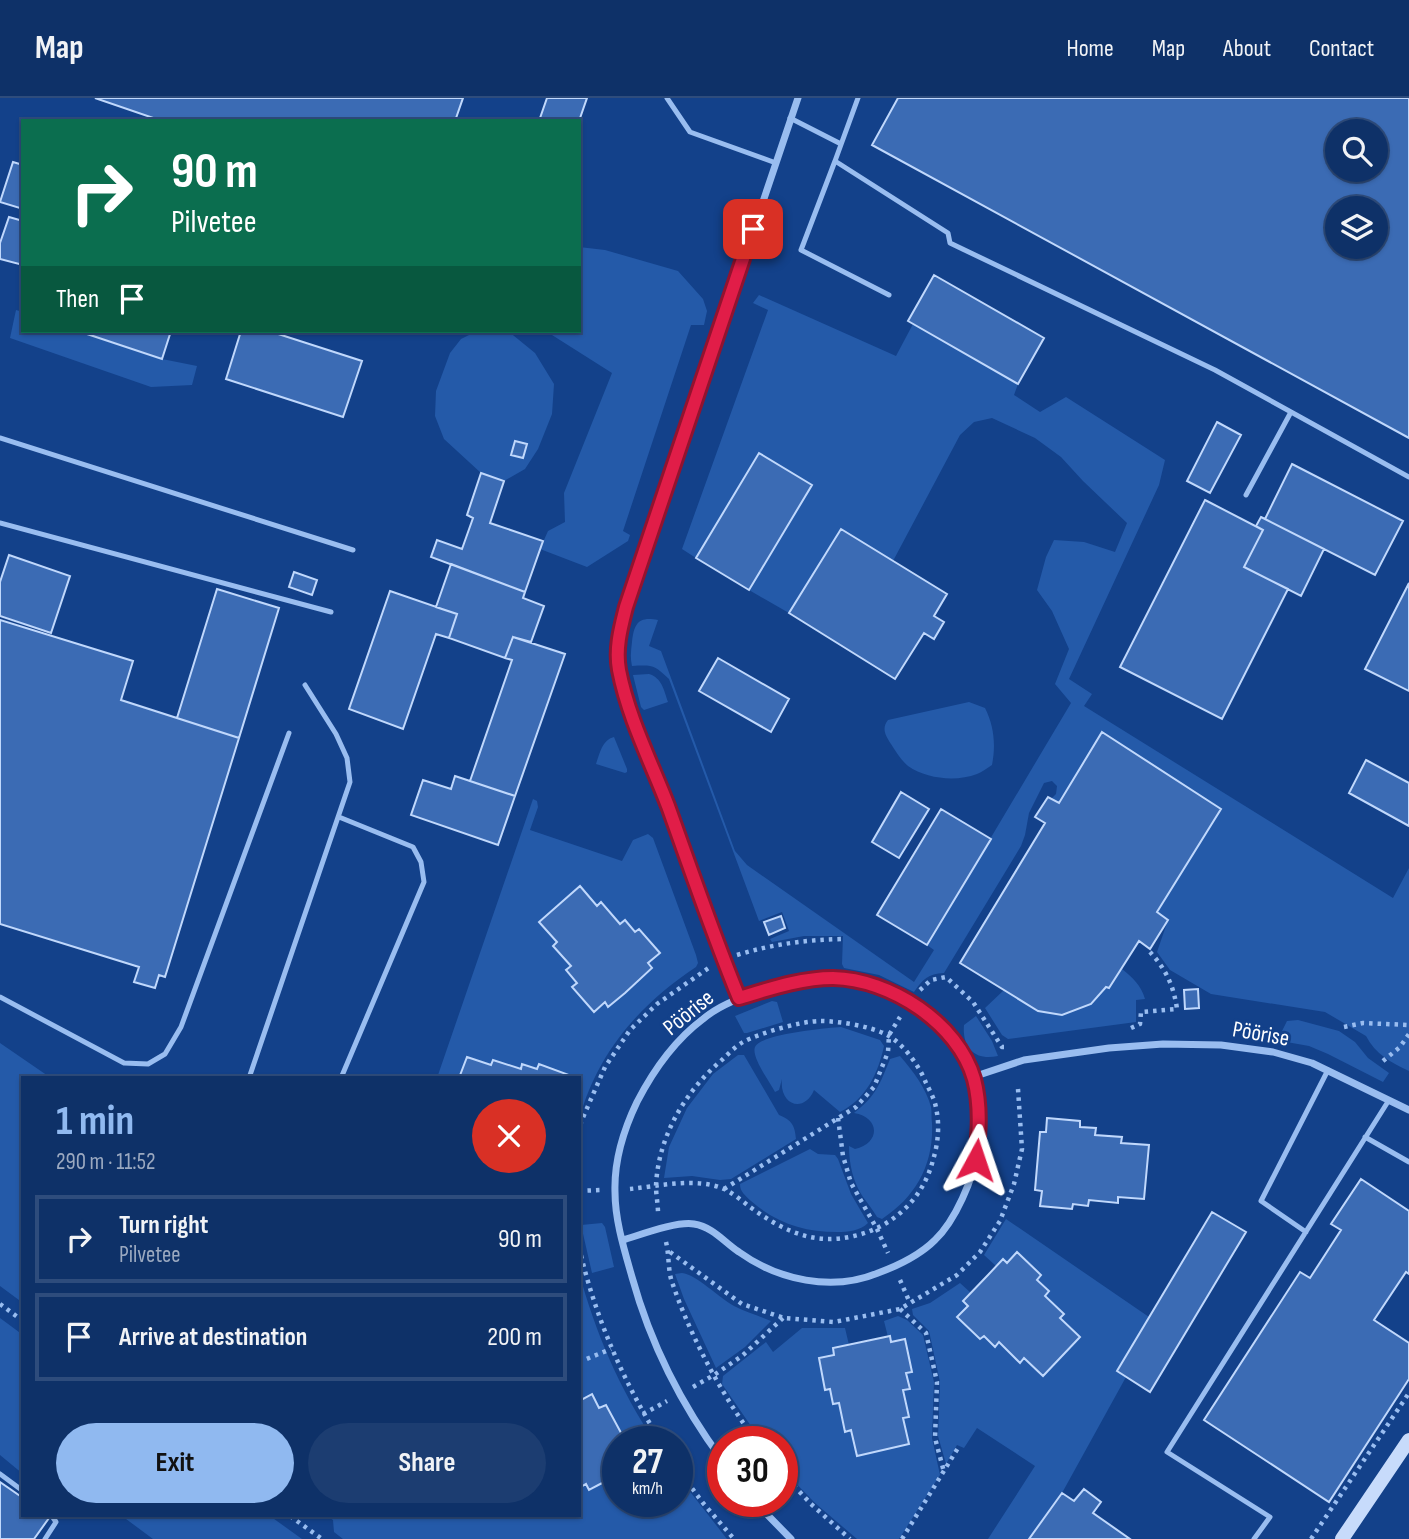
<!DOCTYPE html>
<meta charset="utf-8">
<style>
:root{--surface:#0e3168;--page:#1c3d71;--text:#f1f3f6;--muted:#9ba9c0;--line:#2e4c7c;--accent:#90b9f0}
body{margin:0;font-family:"Sofia Sans Condensed",sans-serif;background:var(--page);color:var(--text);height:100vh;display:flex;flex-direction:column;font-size:26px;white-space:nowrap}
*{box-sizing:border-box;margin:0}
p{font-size:23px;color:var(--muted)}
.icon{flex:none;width:38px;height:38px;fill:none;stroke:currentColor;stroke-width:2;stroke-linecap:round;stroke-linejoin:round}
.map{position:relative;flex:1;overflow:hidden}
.drawer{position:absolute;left:21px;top:978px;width:560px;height:441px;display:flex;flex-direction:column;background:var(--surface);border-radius:0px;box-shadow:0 2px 5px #0004,0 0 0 2px var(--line)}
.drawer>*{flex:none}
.guide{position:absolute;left:21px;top:21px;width:560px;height:214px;border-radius:0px;box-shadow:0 2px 5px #0004,0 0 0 2px var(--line);background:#0b6e4f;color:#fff;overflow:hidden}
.controls{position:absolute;left:1325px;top:21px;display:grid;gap:14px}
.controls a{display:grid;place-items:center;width:63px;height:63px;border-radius:50%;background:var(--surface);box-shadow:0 2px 5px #0004,0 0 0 2px var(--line);font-size:35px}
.speed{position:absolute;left:602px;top:1328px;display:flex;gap:14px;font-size:35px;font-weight:700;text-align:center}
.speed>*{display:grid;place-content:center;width:91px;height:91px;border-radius:50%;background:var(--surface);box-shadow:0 2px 5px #0004,0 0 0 2px var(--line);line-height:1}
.speed small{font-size:18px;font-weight:400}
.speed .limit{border:10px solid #d22;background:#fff;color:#111}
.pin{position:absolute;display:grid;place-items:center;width:60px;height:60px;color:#fff;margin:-30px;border-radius:14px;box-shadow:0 4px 10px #0006}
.me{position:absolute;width:77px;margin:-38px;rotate:5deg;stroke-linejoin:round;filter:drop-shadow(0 0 5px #0008)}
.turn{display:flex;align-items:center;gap:24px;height:147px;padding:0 35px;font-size:32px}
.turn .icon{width:91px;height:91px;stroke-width:2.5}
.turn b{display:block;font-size:49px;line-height:60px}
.then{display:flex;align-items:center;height:66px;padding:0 35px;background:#0003;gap:14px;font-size:26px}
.round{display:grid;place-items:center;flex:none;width:74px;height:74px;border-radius:37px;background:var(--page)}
.summary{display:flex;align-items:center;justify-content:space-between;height:119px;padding:0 35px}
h1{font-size:42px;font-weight:700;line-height:52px;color:var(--accent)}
.primary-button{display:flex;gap:14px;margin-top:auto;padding:14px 35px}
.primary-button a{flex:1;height:80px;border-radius:42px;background:var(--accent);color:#111;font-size:28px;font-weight:700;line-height:80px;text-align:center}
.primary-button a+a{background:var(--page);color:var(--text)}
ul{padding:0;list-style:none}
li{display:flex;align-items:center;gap:21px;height:88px;margin:0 14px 10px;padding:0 21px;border:4px solid var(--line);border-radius:0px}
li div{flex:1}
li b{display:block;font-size:26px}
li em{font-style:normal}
header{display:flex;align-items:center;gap:42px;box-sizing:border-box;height:98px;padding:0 35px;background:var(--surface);border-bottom:2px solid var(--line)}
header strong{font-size:33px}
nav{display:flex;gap:38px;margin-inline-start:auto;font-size:24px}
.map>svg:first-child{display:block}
.green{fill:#245aa9;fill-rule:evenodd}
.building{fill:#3b6bb4;stroke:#c0d8fc;stroke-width:2;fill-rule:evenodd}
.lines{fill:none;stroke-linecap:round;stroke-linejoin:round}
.path{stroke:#99bdf0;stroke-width:4.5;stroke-dasharray:3.5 5;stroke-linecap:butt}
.service{stroke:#99bdf0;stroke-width:5}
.minor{stroke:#99bdf0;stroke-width:7}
.secondary{stroke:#c7dbfb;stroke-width:14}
.route-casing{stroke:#92132f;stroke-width:18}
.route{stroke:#e11d48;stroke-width:12}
.labels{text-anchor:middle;stroke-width:6;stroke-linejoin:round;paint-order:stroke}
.street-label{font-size:23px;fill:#fff;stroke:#13418a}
</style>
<header>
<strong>Map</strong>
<nav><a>Home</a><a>Map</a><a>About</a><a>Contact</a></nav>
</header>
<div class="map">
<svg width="1409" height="1441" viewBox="0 0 1409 1441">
<rect width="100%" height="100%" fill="#13418a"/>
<!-- green -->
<path class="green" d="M579 149 605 152 678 173 703 201 707 213 704 227H691L623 433 630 437 628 443 587 469 540 451 548 433 565 424 564 395 612 275 552 237 541 233H579Z
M759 197 896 258 913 226 1018 286 1014 297 1040 314 1066 299 1165 362 1159 387 1069 581 1092 596 1084 608 1393 800 1409 770V973C1392 965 1375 956 1366 938L1325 914 1211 896 1170 872 1157 854 1168 822 1157 814 1221 711 1102 635 1059 705 1051 701 1056 696 1057 688 1052 683 1044 685 1029 715 1025 737 1021 748 944 875C928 876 923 881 914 894L879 877 844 870 842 866 843 838H804L772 844 770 841 789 833 782 814 759 823 669 581C654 567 653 567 632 568 630 560 631 552 632 544 634 526 638 518 658 522L649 548 661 553 735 753 747 767 914 884 934 852 927 847 1071 605 1055 586 1069 551 1052 513 1037 492 1046 459 1054 442 1084 444 1115 454 1127 425 1083 383 1061 359 1035 340 992 320 974 324 960 337 893 463 841 431 789 515 749 492 759 356 696 460 682 451 768 212 753 205Z
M16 212 23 214V233H78L162 261 197 268 192 287 151 289 10 240Z
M477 233H508L535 255 554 286 552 316 538 351 525 371 504 383 481 375 444 341 435 318 436 293 450 255 461 241Z
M649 576C662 580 664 592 668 604L644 612 641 609 633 577Z
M969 604 985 610C994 628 996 647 992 667 987 670 982 674 977 676 956 684 927 681 908 668 901 662 896 654 891 646 886 638 881 631 888 622Z
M614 639 627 671V674L625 675 596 666C600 655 602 642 614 639Z
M533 701 537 703 538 709 530 732 622 763 633 742 648 736 653 740 696 857 698 865 696 869C639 907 597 955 579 1022V980H568L569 977 537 971 523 966 521 971 494 962 491 967 467 959 459 980H437ZM580 788 597 808 602 804 620 826 625 822 635 834 639 831 660 855 648 865 652 871 609 908 605 904 573 889 577 885 566 873 571 868 553 848 557 844Z
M1122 871C1133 880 1141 887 1145 901L1136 902V924L1008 941 1002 937 985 910 1004 892 1038 913 1106 889 1110 890Z
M772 903 777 904 783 924 747 935H744L735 918Z
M976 918 992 943 998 958C975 963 962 950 964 927Z
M1298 922 1339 933 1355 944 1368 960 1389 975 1383 984 1328 956 1309 948 1281 943V935L1287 923Z
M841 929 880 942 884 948C878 976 866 1001 840 1014L814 992C804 1016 779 1007 782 981L779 992 775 994C770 984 751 959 755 949 760 936 827 930 841 929Z
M0 945 51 980H23V1205L0 1188Z
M738 957H744L779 1017C792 1022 795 1028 796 1041L731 1081 720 1082 692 1078 664 1080 669 1049 687 1010 713 976Z
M900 958C913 973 926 990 931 1009 932 1014 931 1020 932 1025 934 1066 916 1099 882 1121L877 1119C873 1112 868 1106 863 1099 853 1084 849 1066 849 1048L855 1051C881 1045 880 1019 854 1015 876 998 880 986 890 961Z
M810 1051 818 1056 835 1057 838 1061 851 1096 868 1125C860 1133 848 1134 837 1134 804 1134 776 1125 751 1103 745 1097 740 1094 740 1086Z
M1006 1121 1149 1219 1117 1273 1126 1279 1062 1395 1029 1441H988L1035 1368 977 1330 964 1350 957 1347 946 1366 938 1338 940 1284 929 1233 913 1217 912 1211 930 1205 960 1185 971 1195 968 1208 957 1219 980 1241 984 1238 995 1248 999 1244 1020 1264 1024 1260 1043 1278 1080 1239 1060 1220 1064 1216 1045 1198 1049 1193 1037 1182 1041 1177 1018 1155 1007 1165 1003 1161 996 1168 984 1157Z
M602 1125 605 1129 614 1169 592 1175 581 1127Z
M579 1174C595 1234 620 1292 655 1344H626L606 1307 599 1310 592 1296 579 1303Z
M682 1175C696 1176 719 1200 734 1208 746 1214 759 1218 771 1223L745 1249 716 1270 684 1201 675 1176Z
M898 1218 907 1222 923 1237 934 1284 932 1340 940 1377 899 1441H857L815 1405 784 1373 782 1370V1344H762L722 1286 723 1278 766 1244 773 1254 802 1230H845L849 1247 833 1250 834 1257 819 1261 825 1291H830L839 1305 845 1333 851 1332 857 1357 909 1346 903 1320 909 1318 903 1292 909 1291 906 1275 912 1273 905 1241 891 1244 890 1239H888L884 1223Z
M0 1220 23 1237V1376L0 1357Z
M677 1377 727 1441H343L334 1434 333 1422 327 1418H579V1390L586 1386 590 1392 604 1384 607 1389 618 1383V1404H677Z
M122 1418H270L302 1441H153Z"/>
<!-- building -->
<path class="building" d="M95 0H463L455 23H162Z
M547 0H587L579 23H539Z
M898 0H1409V340L872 47ZM1337 33H1376V72H1337ZM1337 110H1376V149H1337Z
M13 64 23 67V111L0 104Z
M9 119 23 123V167L0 161V145Z
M934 177 1044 240 1018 286 908 223Z
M78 233H171L162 261Z
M241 233H269L362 263 343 319 226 281Z
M1217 324 1241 337 1210 395 1187 383Z
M515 343 527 346 523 360 511 357Z
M759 355 812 387 749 492 696 460Z
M1292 366 1403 423 1375 477 1265 421Z
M481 375 504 383 490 425 543 443 525 494 431 459 437 442 462 451 473 420 467 417Z
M1205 402 1263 432 1244 469 1288 491 1222 621 1120 569Z
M1261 419 1324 451 1301 498 1244 469 1263 432 1256 428Z
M841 431 947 496 934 518 944 524 934 541 924 535 895 581 789 515Z
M9 457 70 478 51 535 0 518V484Z
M451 466 525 494 523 500 544 508 531 544 513 539 505 560 449 540 457 516 436 509Z
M294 474 317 482 312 497 289 489Z
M1409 485V593L1365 571Z
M217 491 279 510 239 640 177 620Z
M390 493 457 516 449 540 436 536 403 631 349 611Z
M0 522 133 563 121 602 239 640 165 879 159 877 155 890 134 884 139 869 0 826Z
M513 539 565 556 515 698 470 683 512 562 505 560Z
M718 560 789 601 771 634 699 593Z
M1102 634 1221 711 1157 814 1168 822 1150 851 1139 843 1109 890 1106 889 1091 906 1062 917 1038 913 960 865 1045 725 1035 719 1048 699 1059 705Z
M1366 662 1409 685V728L1349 695Z
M455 678 515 698 498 747 411 717 423 682 451 691Z
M901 694 929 711 899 760 872 744Z
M941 711 991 741 927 847 877 817Z
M580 788 597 808 601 804 620 826 625 822 635 834 639 831 660 855 648 865 652 870 625 895 608 909 605 904 594 914 572 889 577 885 566 872 571 868 553 848 557 844 539 824Z
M781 818 785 830 769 837 764 824Z
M1198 891 1199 910 1185 911 1184 892Z
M467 959 491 967 493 962 521 971 522 966 537 971 539 966 569 977 568 980H459Z
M1047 1020 1080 1023V1029L1096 1030 1095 1037 1122 1039 1121 1045 1149 1047 1144 1101 1118 1099V1105L1089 1102 1088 1108 1073 1106 1072 1111 1040 1108 1042 1093 1035 1092 1040 1034H1046Z
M1361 1081 1409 1113V1176L1406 1174 1374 1222 1409 1245V1281L1329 1404 1204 1322 1300 1174 1310 1180 1341 1132 1331 1126Z
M1212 1114 1246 1134 1150 1294 1117 1273Z
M1017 1154 1041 1177 1037 1182 1049 1193 1045 1198 1064 1216 1060 1220 1080 1239 1043 1278 1024 1260 1020 1265 999 1244 995 1249 984 1238 980 1241 957 1219 968 1208 963 1203 988 1177 1003 1161 1007 1165Z
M890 1238 891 1244 905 1241 912 1274 906 1275 910 1291 903 1292 909 1319 903 1320 909 1346 857 1358 851 1332 845 1334 839 1305 833 1306 830 1291 825 1292 819 1260 834 1257 833 1250Z
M592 1296 599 1310 606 1307 626 1344H618V1383L606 1389 604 1384 589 1392 586 1386 579 1390V1303Z
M0 1384 23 1400V1418H46L49 1420 34 1441H0Z
M1084 1391 1101 1404 1093 1415 1130 1441H1029L1062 1395 1074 1403Z"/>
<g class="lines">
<!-- path -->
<path class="path" d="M737 857C773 846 805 842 842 841
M920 892 931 882 946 879 973 904 1002 949H1005
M1344 929 1363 925 1409 927
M1131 930 1140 926 1141 914 1177 911C1174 889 1166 871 1150 854
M1383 963 1400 949 1409 936
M838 1020 843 1058 851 1085 877 1131 888 1155
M579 1044 581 1024 605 969 630 932 657 906 710 869
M630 1091C659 1088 697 1079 724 1091 733 1095 742 1103 750 1109 782 1132 813 1148 854 1138 893 1129 923 1101 933 1062 938 1046 940 1027 936 1010 935 1002 930 993 926 985 920 969 903 945 887 937 871 928 838 923 820 923 801 923 760 935 743 944 736 948 729 955 723 961 686 992 658 1038 656 1088 656 1097 658 1106 658 1115
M724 1091 856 1009 874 989 888 954 889 937 900 919
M579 1093 600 1092
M666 1144C669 1156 668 1169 671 1181 689 1236 722 1298 757 1344
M579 1149C595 1219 623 1283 661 1344
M670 1154 742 1206 784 1220 834 1224 900 1211 957 1177 980 1154 1000 1123 1014 1086 1022 1051 1018 991
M900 1182 910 1205
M0 1206 23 1223
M900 1211 926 1235 937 1284 935 1340 944 1374
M579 1264 611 1251
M693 1289 714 1277 742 1258 783 1220
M643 1316 667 1303
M677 1370 703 1405 734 1441
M782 1375 811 1406 850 1441
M290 1418 322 1441
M902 1441 958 1350
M1311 1441 1409 1295"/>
<!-- service -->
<path class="service" d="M667 0 690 34 776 65
M858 0 835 63 948 135 950 145 1215 272 1409 379
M790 20 841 46
M835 63 801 152 889 197
M0 340 353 452
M1246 397 1291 314
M0 425 331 514
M339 719 413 749 421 764 424 784 341 980
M0 899 124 965 148 966 165 956 181 929 289 635
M249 980 350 684 347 660 336 636 305 587
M1365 1039 1409 1064
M1306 1134 1261 1103 1328 972
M0 1376 23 1393
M45 1441 56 1424 52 1418
M1254 1441 1270 1419 1167 1354 1389 1002"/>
<!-- minor -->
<path class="minor" d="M739 899C712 837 691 772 668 708 651 664 628 618 619 572 615 550 621 529 626 509L798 0
M973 979 1024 962 1109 950 1163 946 1221 947 1273 954 1312 965 1409 1012
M623 1142C640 1137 677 1123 694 1126 713 1129 724 1144 739 1154 778 1182 832 1194 878 1175 897 1168 920 1157 935 1142 955 1123 974 1080 977 1053 979 1028 981 1003 973 980 955 923 893 884 835 880 814 879 790 885 769 891 746 897 722 905 703 921 675 942 653 973 637 1004 624 1031 614 1063 615 1094 615 1122 624 1151 632 1179 650 1244 682 1308 723 1363
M755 1404 791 1441"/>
<!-- secondary -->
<path class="secondary" d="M1342 1441 1409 1342"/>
</g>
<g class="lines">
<!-- route casing -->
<g class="route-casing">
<path id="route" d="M753 131 626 509C621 529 615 550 619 572 628 619 651 664 668 708 691 772 713 837 739 900 769 891 801 880 833 880 890 881 958 925 974 981 981 1008 979 1034 976 1062"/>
</g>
<!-- route -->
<use href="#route" class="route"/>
</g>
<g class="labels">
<!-- street labels -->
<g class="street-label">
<text transform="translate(688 914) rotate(-39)" y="8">Pöörise</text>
<text transform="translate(1261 935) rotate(10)" y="8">Pöörise</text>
</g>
</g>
</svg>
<div class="controls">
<a><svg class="icon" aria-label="search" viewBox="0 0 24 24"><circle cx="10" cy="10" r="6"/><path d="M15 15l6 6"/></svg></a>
<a><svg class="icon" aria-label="layers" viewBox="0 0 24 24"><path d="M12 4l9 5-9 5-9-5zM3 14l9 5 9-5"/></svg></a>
</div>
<div class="speed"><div>27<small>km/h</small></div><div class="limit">30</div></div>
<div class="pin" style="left:753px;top:131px;background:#d93025"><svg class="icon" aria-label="arrive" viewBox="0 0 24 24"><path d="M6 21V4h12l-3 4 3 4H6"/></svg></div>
<svg class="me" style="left:976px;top:1062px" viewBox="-20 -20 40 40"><path d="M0-17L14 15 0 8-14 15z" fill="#e11d48" stroke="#fff" stroke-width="4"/></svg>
<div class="guide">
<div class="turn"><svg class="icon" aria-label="right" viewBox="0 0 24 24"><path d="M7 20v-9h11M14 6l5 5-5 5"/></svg><div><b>90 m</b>Pilvetee</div></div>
<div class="then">Then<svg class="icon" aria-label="arrive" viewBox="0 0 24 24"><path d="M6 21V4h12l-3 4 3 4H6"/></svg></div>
</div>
<section class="drawer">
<div class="summary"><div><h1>1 min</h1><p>290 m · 11:52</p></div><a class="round" style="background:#d93025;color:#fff"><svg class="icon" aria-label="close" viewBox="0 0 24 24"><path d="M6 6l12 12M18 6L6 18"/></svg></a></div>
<ul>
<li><svg class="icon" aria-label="right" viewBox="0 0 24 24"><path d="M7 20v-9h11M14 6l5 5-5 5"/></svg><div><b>Turn right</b><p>Pilvetee</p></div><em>90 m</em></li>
<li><svg class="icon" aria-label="arrive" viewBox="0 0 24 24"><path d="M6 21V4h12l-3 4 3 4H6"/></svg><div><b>Arrive at destination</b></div><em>200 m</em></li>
</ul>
<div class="primary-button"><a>Exit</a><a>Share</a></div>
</section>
</div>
